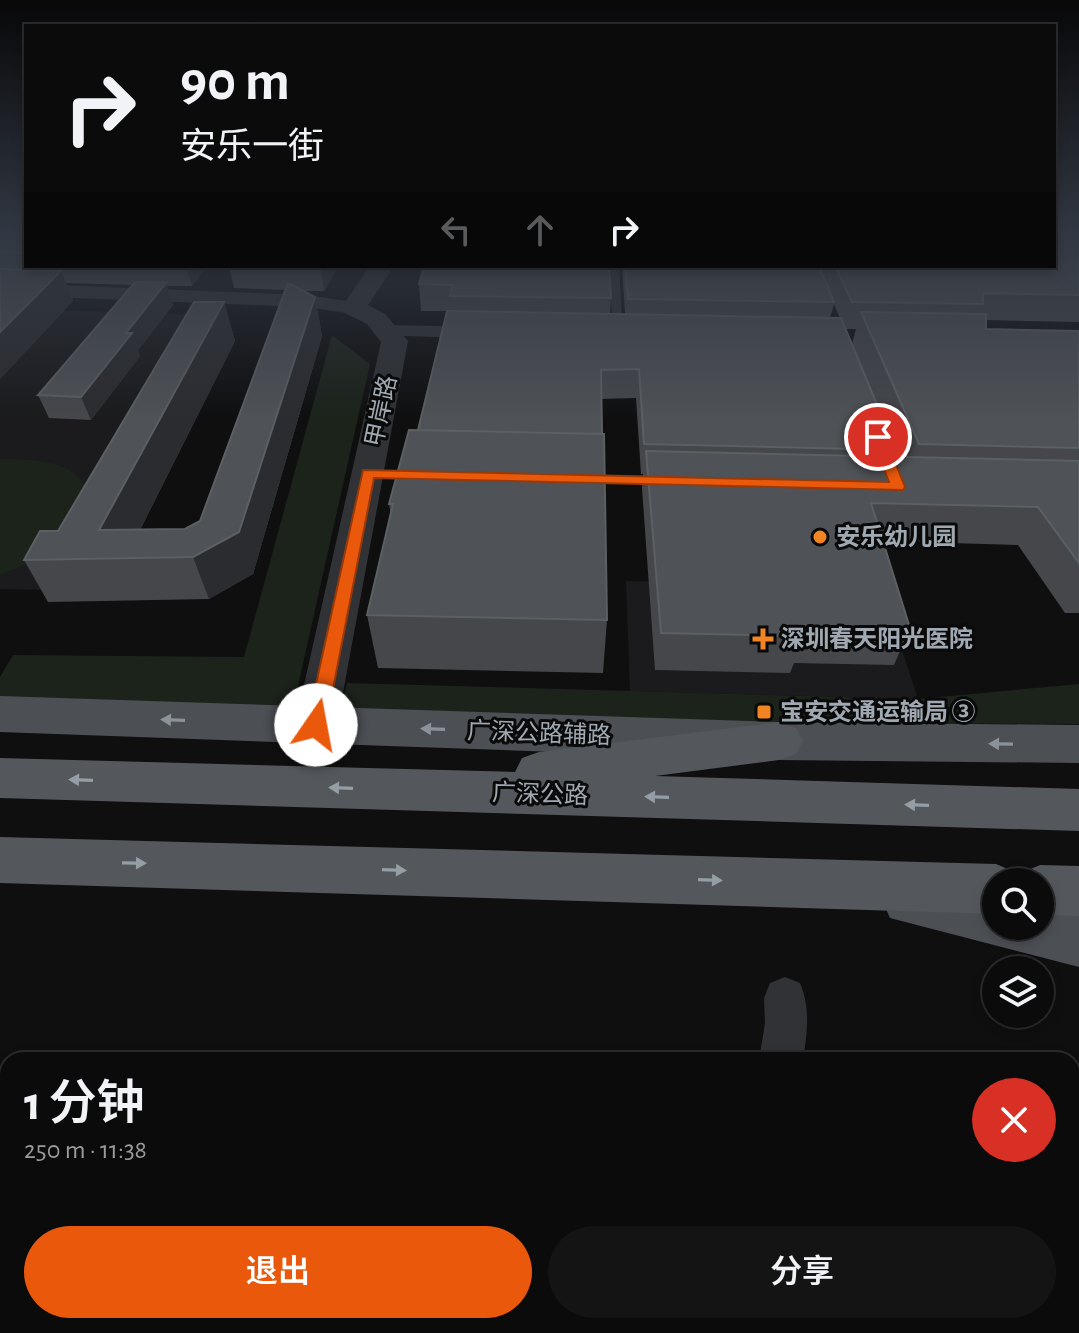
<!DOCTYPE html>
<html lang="zh">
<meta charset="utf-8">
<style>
:root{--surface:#0b0b0c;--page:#141415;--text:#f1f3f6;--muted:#9a9b9d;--line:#2b2b2d;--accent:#ea580c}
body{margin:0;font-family:"Alegreya Sans","Noto Sans SC",sans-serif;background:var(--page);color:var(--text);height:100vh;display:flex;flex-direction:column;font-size:30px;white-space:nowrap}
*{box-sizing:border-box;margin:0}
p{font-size:26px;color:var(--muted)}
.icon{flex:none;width:44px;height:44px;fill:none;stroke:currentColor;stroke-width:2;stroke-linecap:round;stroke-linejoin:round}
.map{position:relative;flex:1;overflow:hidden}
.details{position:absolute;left:0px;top:1052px;width:1080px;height:282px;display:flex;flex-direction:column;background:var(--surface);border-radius:24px 24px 0 0;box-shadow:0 4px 12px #0003,0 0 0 2px var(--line)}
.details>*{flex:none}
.guide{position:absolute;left:24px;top:24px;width:1032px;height:244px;border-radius:0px;box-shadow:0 4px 12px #0003,0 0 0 2px var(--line);background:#0b0b0c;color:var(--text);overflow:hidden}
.tools{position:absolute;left:982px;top:868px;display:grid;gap:16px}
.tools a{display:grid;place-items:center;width:72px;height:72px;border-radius:50%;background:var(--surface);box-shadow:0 4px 12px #0003,0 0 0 2px var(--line);font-size:40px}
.pin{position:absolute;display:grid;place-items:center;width:68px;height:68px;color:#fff;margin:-34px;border:4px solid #fff;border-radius:50%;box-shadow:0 2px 8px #0007}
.me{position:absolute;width:88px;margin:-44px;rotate:12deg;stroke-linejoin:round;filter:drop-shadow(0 0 6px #0008)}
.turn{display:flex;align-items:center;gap:28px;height:168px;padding:0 24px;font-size:36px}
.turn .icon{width:104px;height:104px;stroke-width:2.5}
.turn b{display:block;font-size:56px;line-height:68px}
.lanes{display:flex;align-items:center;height:76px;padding:0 24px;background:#0003;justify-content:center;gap:40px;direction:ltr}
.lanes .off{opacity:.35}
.round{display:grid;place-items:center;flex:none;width:84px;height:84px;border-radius:42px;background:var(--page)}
.headline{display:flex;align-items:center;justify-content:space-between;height:136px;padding:0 24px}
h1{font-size:48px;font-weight:600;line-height:60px}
.action{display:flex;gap:16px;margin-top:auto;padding:16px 24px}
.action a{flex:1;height:92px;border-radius:48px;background:var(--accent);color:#fff;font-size:32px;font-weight:600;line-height:92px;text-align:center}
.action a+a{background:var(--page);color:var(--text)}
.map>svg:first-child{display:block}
.built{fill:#1b1b1d}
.green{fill:#1c231b}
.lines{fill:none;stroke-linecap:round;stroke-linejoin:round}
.service{fill:#303235;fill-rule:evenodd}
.minor{fill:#303235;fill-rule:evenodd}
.tertiary{fill:#303235;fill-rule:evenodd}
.primary{fill:#4c4f54;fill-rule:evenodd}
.trunk{fill:#54585d;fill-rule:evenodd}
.wall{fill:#45474b;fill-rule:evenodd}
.shaded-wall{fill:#2b2c2f}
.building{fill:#4f5256;stroke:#5b6064;stroke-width:2}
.oneway{fill:#8b929a}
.oneway2{fill:#959da5}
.route{fill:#ea580c;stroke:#983908;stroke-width:2}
.poi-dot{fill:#f38424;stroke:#0a0a0b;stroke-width:3}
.labels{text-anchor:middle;stroke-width:6;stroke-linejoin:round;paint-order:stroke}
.street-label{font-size:24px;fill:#a0a9b2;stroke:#0a0a0b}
.poi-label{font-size:24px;font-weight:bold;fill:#a0a9b2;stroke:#0a0a0b;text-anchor:start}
</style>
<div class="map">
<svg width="1079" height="1333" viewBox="0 0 1079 1333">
<rect width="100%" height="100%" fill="#0f0f10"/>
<!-- built -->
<path class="built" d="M0 308 197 315 48 590 0 589Z
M626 581 881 586 918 699 630 691Z"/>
<!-- green -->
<path class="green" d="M332 335 370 364 293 708 0 700V677L13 655 244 657Z
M0 459C34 460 83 458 90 501L38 559 0 575Z
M347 683 918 699 1079 684V724L768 723 340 711Z"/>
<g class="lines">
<!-- service -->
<path class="service" d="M609 266H619L623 333 618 336 613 333Z
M368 470 418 471 424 475 418 479 363 477 362 474Z
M585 475 662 477 668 481 662 485 580 482V476Z"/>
<!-- minor -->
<path class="minor" d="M0 283 306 295 354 302 364 308 354 314 306 307 0 295Z
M389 325 486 327 497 333 486 339 382 335 378 331 382 327Z
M785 977 800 983C811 1009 807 1033 803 1060H759L765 1023 764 998 770 983Z
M801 1326H855L857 1333H803Z"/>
<!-- tertiary -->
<path class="tertiary" d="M370 266H394L368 305 385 314 408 341 337 725 331 737 316 742 301 737 295 725 381 342 367 324 345 313 341 308Z"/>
<!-- primary -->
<path class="primary" d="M0 696 779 722 1079 725V763L779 760 0 732Z
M909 875 996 894V926H1040V905L1079 913V967L890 918 882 900 890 882Z"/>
<!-- trunk -->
<path class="trunk" d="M779 722 796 728 803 741 796 754 779 760 655 776 1079 789V831L0 798V758L515 772 522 758 539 752Z
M0 837 996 864 1015 872 1018 879 1021 873 1040 865 1079 866V916L1040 915V882H996V914L0 883Z"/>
</g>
<!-- wall -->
<path class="wall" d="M0 233H26V266H207L192 286H167L173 305 138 350 140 356 91 420 49 418 38 395 133 285 66 283 73 301 0 379Z
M1079 233V322L986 320V329L1079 331V613H1065L1018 545 883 541 910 628 894 665 794 663 790 673 655 670 642 488 643 474H641L636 398 601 399 607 620 603 673 378 668 367 615 391 515 389 504 418 430 447 311H421L419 284 424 266 611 298 610 314H625L622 266H1054ZM834 304 840 318H830ZM846 329H856L852 344Z
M229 266H338L324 291H302L315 297 322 336 253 574 209 599 48 602 24 560 58 531 224 302 235 341 140 530 185 529 200 521 286 290 234 288Z
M614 1326H747V1333H613Z"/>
<!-- shaded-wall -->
<path class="shaded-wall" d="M186 266H207L192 286Z
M320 266H338L324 291Z
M61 271 73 301 0 379V332Z
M166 283 173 305 138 350 140 356 91 420 81 397 126 333Z
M315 297 322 336 253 574 209 599 193 557Z
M224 302 235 341 126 558 99 530Z"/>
<!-- building -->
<path class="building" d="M0 233H26V253L0 252Z
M1054 233H1079V295L983 293V304L852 302 835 266H1054Z
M424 266H609L611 298 450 296 453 285 419 284Z
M625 266H819L834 302 628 299Z
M0 269 61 271 0 332Z
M135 282 166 283 126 333H132L81 397 38 395Z
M288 283 315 297 239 532 193 557 24 560 40 531H58L194 302H224L99 530 185 529 200 521Z
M447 311 841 318 896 450 644 444 639 369 601 370 602 434 418 430Z
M861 312 986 314V329L1079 331V448L919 444Z
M409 430 604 434 607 620 367 615 393 504H389Z
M646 451 1079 461V563L1038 507 871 503 910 628 800 625 802 636 661 633Z
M620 1326H747V1333H619Z"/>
<!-- one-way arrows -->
<defs><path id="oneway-solid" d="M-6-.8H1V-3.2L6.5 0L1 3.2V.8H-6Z" transform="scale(2)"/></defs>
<g class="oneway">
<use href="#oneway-solid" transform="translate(173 720) rotate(-178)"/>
<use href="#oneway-solid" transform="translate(433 729) rotate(-178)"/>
<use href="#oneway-solid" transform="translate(1001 744) rotate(-179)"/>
</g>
<g class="oneway2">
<use href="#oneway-solid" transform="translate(81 780) rotate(-178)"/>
<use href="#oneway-solid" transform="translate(341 788) rotate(-178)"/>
<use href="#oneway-solid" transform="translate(657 797) rotate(-178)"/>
<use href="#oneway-solid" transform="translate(917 805) rotate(-178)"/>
<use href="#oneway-solid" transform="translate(134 863) rotate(1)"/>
<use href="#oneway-solid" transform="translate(394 870) rotate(2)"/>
<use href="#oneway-solid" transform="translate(710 880) rotate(2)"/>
</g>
<!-- sky -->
<linearGradient id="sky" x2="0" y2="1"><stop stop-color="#080809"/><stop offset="0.55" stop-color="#313742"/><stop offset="1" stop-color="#313742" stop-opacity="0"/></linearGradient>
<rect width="1079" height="420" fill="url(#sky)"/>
<!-- route -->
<path class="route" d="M878 433 885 437 905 487 903 490 374 478 326 725 323 730H310L307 725 363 470 889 482 871 437Z"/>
<!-- markers -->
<g class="poi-dot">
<circle cx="820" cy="537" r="8"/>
<path d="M759 627h8v8h8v8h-8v8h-8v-8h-8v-8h8z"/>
<rect x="756" y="704" width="16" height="16" rx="4"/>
</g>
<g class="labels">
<!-- street labels -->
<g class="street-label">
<text transform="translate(381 411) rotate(-78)" y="8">甲岸路</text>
<text transform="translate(539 733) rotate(2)" y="8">广深公路辅路</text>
<text transform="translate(540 794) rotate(2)" y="8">广深公路</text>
</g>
<!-- poi labels -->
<g class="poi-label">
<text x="836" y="545">安乐幼儿园</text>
<text x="781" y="647">深圳春天阳光医院</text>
<text x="780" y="720">宝安交通运输局 ③</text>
</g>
</g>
</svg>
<div class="tools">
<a><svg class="icon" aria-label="search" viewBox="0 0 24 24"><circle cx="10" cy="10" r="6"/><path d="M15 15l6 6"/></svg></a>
<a><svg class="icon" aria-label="layers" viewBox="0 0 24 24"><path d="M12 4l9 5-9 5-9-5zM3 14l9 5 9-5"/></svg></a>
</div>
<div class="pin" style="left:878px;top:437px;background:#d93025"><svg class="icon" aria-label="arrive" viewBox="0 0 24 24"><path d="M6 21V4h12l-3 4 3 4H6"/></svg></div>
<svg class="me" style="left:316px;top:725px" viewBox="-20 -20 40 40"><circle r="19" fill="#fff"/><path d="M0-13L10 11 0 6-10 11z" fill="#ea580c"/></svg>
<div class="guide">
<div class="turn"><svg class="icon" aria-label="right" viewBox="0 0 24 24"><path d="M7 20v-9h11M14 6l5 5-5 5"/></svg><div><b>90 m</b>安乐一街</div></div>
<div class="lanes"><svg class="icon off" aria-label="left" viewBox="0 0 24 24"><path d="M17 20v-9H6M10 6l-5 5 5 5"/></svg><svg class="icon off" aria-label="ahead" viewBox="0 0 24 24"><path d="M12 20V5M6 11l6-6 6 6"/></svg><svg class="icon" aria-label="right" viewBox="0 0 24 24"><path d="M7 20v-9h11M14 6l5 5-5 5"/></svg></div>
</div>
<section class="details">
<div class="headline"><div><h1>1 分钟</h1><p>250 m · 11:38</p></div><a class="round" style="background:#d93025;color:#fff"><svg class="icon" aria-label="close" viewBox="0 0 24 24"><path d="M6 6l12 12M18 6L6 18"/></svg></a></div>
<div class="action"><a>退出</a><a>分享</a></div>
</section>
</div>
